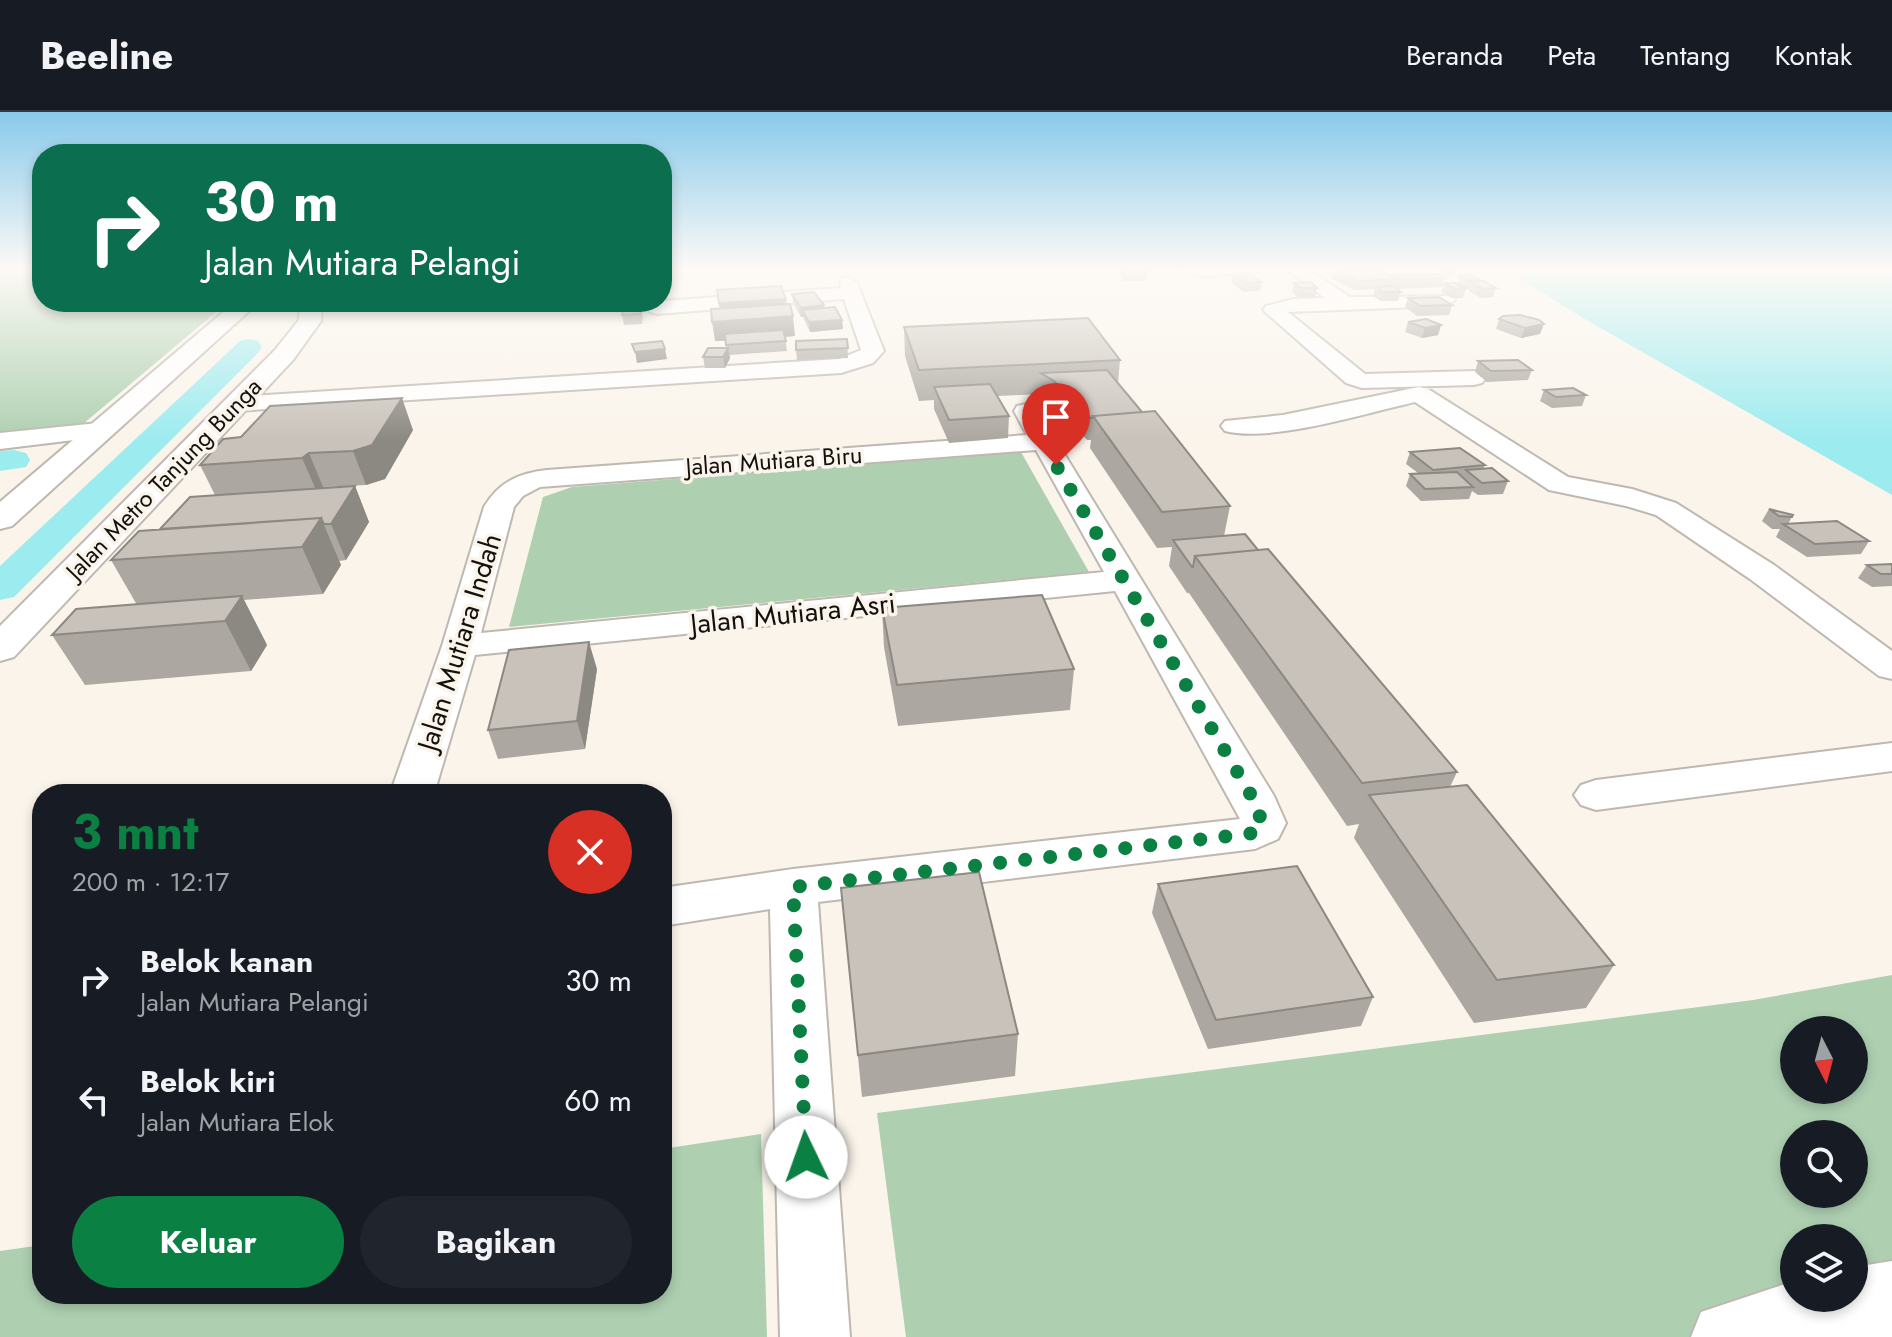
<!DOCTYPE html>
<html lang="id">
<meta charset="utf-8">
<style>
:root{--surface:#171b24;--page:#20242c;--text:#f1f3f6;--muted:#9ea1a6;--line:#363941;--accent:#0b8043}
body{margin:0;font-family:Jost,sans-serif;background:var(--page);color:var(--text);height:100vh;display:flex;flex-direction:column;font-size:30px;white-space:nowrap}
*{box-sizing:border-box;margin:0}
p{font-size:26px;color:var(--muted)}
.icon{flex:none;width:44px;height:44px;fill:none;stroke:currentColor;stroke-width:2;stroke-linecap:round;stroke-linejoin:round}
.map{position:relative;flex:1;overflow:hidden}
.details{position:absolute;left:32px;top:672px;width:640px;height:520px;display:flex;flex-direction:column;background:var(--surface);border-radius:32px;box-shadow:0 4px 12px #0003}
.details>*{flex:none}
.guide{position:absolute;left:32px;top:32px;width:640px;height:168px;border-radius:32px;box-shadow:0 4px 12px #0003;background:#0b6e4f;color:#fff;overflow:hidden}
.needle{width:52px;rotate:174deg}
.fabs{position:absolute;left:1780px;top:904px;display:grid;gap:16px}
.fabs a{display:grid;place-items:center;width:88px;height:88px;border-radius:50%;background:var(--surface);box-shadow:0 4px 12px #0003;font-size:40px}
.pin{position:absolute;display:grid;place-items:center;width:68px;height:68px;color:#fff;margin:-82px -34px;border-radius:50% 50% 50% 0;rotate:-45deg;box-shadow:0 0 8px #0007}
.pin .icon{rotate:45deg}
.me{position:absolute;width:88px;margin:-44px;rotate:357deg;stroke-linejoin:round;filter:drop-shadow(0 0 6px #0008)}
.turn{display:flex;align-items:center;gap:28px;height:168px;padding:0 40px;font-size:36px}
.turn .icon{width:104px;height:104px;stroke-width:2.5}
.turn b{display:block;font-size:56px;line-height:68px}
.round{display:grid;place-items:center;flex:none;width:84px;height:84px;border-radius:42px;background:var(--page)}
.head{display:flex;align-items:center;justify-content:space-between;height:136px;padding:0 40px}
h1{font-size:48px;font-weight:700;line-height:60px;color:var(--accent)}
.cta{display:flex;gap:16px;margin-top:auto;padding:16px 40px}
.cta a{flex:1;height:92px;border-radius:48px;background:var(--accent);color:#fff;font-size:32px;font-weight:700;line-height:92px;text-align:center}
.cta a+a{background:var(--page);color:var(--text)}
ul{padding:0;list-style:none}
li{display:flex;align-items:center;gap:24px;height:120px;padding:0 40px}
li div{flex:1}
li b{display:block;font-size:30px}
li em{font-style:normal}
header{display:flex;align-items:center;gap:48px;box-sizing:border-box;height:112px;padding:0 40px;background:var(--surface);border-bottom:2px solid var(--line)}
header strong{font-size:38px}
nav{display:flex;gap:44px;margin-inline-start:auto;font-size:28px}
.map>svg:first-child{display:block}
.green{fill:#aed0b1;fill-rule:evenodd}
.water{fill:#9cebef}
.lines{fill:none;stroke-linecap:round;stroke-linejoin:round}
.canal{fill:#9cebef;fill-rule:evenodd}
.street-casing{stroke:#beb8b0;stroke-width:4}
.secondary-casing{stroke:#beb8b0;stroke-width:4}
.street{fill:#fff;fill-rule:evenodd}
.secondary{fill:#fff;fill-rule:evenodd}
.wall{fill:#aca7a0}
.shaded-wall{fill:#8c8882}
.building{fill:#c8c2ba;stroke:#8c8882;stroke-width:2}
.route{stroke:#0b8043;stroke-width:14;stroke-dasharray:0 25.2}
.labels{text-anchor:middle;stroke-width:7;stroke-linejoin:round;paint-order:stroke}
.far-street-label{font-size:24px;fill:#13110e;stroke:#faf4eb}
.street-label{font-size:28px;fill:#13110e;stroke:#faf4eb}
</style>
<header>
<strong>Beeline</strong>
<nav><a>Beranda</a><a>Peta</a><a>Tentang</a><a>Kontak</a></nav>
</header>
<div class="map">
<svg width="1892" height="1225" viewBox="0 0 1892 1225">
<rect width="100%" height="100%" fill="#faf4eb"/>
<!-- green -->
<path class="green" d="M0 157H42V190H228L83 312 0 324Z
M1021 340 1089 460 509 515 543 385 572 375Z
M1892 863V1225H906L877 1001 1753 888ZM1794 918H1854V978H1794ZM1794 1022H1854V1082H1794ZM1794 1126H1854V1186H1794Z
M761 1022 767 1225H0V1139L42 1133V1182H662V1037Z"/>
<!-- water -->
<path class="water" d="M1505 157H1892V383L1583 206Z"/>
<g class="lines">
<!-- canal -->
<path class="canal" d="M249 227 258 229 262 235 258 241 14 485 0 488V454L240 229Z
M14 338 26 341 30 348 26 355 0 359V339Z"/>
<!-- street casing -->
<g class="street-casing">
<path id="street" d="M1179 157H1239C1228 166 1190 166 1179 157Z
M1286 157H1307L1350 185 1452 184 1455 188 1445 194 1288 200 1365 262 1474 259 1482 261 1486 266 1482 271 1474 273 1362 276 1346 271 1263 198 1266 194 1293 187 1325 186Z
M848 165 857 171 884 239 873 251 841 261 236 299 227 297 224 292 227 287 236 285 839 247 861 238 844 187 657 202 650 200 645 190H662V186L664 189 840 176 841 167Z
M1419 275 1428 277 1568 365 1632 377 1676 391 1774 453 1892 539V567L1879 564 1750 467 1656 403 1626 394 1549 378 1415 290C1366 301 1271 331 1225 319L1221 314 1225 309 1283 303Z
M1026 292 1035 294 1038 299 1274 684 1286 711 1278 727 1255 737 818 790 850 1225H780L770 797 662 814V776L793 757 1240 707 1115 479 475 543 434 682H390L442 534 484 395C499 370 519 361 547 358L1027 323 1014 299 1017 294ZM1036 338 1104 460 481 521 514 395 523 384 540 375Z
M98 311 107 314 111 319 107 324 0 337V321Z
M1892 631V659L1596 698 1581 693 1574 683 1581 673 1596 668Z
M1892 1149V1225H1691L1701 1200 1794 1169V1186H1854V1155Z"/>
</g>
<!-- secondary casing -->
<g class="secondary-casing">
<path id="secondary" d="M235 190H259L12 414 0 417V390Z
M300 190H322L321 209 293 248 14 545 0 549V514L275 238 299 208Z"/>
</g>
<!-- street -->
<use href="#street" class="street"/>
<!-- secondary -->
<use href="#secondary" class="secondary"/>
</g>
<!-- wall -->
<path class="wall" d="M1122 157H1144L1147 160 1145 169H1123L1121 163Z
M1331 157H1376L1393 165V163L1444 166 1442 175 1398 177 1395 175 1401 180 1398 189H1381L1373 184 1375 177 1355 178 1331 166 1333 158Z
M1438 157H1455L1453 164H1443L1437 159Z
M1233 162 1262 170 1260 179 1244 180 1231 171Z
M1460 164 1479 168V170L1496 176 1493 185 1481 186 1469 179V177H1466L1463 186H1452L1441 180 1444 171 1458 172Z
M1294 171 1317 176 1315 185H1298L1292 180Z
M717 178 786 192 795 224 785 225 787 239 729 243 730 246 725 256H705L703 245 726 236V229H715L719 196Z
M792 182 824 196 842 208 843 217 810 220 803 205H801L793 191Z
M1408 186 1452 193 1449 203 1417 204 1405 195Z
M641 196 643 205 642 212 624 213 622 203Z
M1499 207 1540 222 1521 226 1496 217Z
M1408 210 1441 213 1438 223 1422 226 1405 220Z
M904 215 1120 248 1118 271 1142 300 1230 394 1224 424 1258 438 1457 660 1450 675 1614 853 1586 896 1474 911 1354 726 1359 712 1347 714 1189 481H1187L1169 454 1172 435 1157 436 1090 336 1091 328H1087L1053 290 1040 282 998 284 1009 304 1008 326 949 331 934 297V288L919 289 905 244Z
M847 227 848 246 797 248 796 238Z
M1478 249 1532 258 1528 268 1487 270 1475 260Z
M1544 278 1586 283 1582 294 1552 296 1540 289Z
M413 318 385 367 366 373 323 375 321 377 355 374 369 410 346 448 339 449 341 453 323 482 244 488 267 533 251 559 85 573 52 523 137 493 111 448 215 383 200 353Z
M1410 340 1485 353 1483 357 1508 369 1503 382 1478 383 1472 379 1469 387 1421 389 1406 374 1410 362 1418 361 1406 352Z
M1769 397 1793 403 1788 412 1869 429 1861 442 1807 445 1776 425 1780 417H1772L1762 409Z
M1892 452V474L1872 475 1858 466 1867 453Z
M882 496 1074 557 1070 598 898 614 884 535Z
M597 557 585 637 498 647 488 618Z
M1158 772 1373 885 1361 914 1208 937 1152 801Z
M841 776 1018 922 1015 964 862 985Z"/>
<!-- shaded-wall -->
<path class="shaded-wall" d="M786 187 788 205 793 204 795 224 715 229 712 210 722 209 719 191Z
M824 193V203L802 198 803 205H801V196Z
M842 208 843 217 810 220 809 210Z
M1544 212 1540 222 1521 226 1525 216Z
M1441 213 1438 223 1422 226 1425 216Z
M728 236 730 246 725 256 723 245Z
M665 237 667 247 637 251 635 240Z
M402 286 413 318 385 367 366 373 353 339Z
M309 341 323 375 317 380 302 346Z
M355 374 369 410 346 448 331 412Z
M321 406 341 453 323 482 302 435Z
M242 484 267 533 251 559 225 509Z
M589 530 597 557 585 637 577 609Z"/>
<!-- building -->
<path class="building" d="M1123 157H1144L1147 160H1124Z
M1333 157H1376L1397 167 1357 169Z
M1249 161 1262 170 1246 171 1233 162Z
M1437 162 1444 166 1401 168 1393 163Z
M1471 163 1479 168H1468L1460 164Z
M1484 169 1496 176 1483 177 1471 170Z
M1311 170 1317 176H1300L1294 171Z
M1444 171H1455L1466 176 1455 177Z
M781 174 786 187 719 191 717 178Z
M1393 174 1401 180H1383L1376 175Z
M814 180 824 193 801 196 792 182Z
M1439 185 1452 193 1420 194 1408 186Z
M790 192 793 204 712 210 711 197Z
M835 195 842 208 809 210 802 198Z
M641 196 640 202 622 203 623 197Z
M1520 203 1539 208 1544 212 1525 216 1499 207 1503 204Z
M1088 206 1120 248 919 258 904 215Z
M1426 207 1441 213 1425 216 1408 210Z
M783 218 786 229 726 233 725 222Z
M847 227 848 236 796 238V229Z
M662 229 665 237 635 240 632 232Z
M708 236H728L723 245H703Z
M1518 248 1532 258 1491 259 1478 249Z
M1107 258 1142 300 1093 304 1094 305 1089 306 1054 269 1041 261Z
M990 272 1009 304 949 308 934 275Z
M1573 276 1586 283 1556 285 1544 278Z
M402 286 372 333 353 339 309 341 302 346 200 353 223 327 241 325 270 294Z
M1155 299 1230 394 1162 400 1093 304Z
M1460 336 1485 353 1433 358 1410 340Z
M1492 356 1508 369 1482 371 1466 358Z
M1457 360 1473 375 1425 377 1410 362Z
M355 374 331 412H324L321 406 160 417 190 385Z
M1769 397 1793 403 1792 405 1779 404Z
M321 406 302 435 111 448 139 419Z
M1837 409 1869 429 1815 432 1783 412Z
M1245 422 1258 438 1195 444 1193 455H1192L1173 428Z
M1268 437 1457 660 1362 671 1195 444Z
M1892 452V462H1881L1867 453Z
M1042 483 1074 557 897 573 882 496Z
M242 484 225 509 52 523 76 497Z
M589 530 577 609 488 618 509 538Z
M1467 673 1614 853 1497 868 1369 683Z
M1297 754 1373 885 1216 908 1158 772Z
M979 760 1018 922 858 943 841 776Z"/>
<!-- sky -->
<linearGradient id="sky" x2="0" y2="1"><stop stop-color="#89caeb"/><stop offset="0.48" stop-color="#fdfaf6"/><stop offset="1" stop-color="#fdfaf6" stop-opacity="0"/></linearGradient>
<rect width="1892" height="328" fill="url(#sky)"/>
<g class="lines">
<!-- route -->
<path class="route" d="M806 1045 793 775 1255 721 1262 716 1258 695 1056 353"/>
</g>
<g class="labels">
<!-- far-street labels -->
<g class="far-street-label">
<text transform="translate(774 349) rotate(-4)" y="8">Jalan Mutiara Biru</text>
<text transform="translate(164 367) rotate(-46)" y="8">Jalan Metro Tanjung Bunga</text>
</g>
<!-- street labels -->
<g class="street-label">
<text transform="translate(793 501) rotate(-6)" y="10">Jalan Mutiara Asri</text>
<text transform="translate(459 530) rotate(-73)" y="10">Jalan Mutiara Indah</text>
</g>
</g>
</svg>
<div class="fabs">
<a><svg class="needle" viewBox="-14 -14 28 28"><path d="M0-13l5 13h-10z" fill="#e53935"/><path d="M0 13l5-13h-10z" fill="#9ea1a6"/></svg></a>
<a><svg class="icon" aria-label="search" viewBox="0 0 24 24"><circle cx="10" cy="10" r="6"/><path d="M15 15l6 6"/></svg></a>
<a><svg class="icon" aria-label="layers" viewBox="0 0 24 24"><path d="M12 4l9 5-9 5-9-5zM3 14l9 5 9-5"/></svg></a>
</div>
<div class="pin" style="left:1056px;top:353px;background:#d93025"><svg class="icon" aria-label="arrive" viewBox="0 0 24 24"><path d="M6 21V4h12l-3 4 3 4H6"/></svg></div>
<svg class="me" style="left:806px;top:1045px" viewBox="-20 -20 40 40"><circle r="19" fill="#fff"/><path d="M0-13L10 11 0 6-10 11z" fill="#0b8043"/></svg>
<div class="guide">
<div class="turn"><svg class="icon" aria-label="right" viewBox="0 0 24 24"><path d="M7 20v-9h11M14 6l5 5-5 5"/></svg><div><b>30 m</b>Jalan Mutiara Pelangi</div></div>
</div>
<section class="details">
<div class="head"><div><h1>3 mnt</h1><p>200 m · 12:17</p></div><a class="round" style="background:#d93025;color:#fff"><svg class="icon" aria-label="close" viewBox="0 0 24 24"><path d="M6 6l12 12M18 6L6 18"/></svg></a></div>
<ul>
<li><svg class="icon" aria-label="right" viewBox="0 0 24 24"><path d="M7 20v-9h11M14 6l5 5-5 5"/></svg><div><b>Belok kanan</b><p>Jalan Mutiara Pelangi</p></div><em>30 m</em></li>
<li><svg class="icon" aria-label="left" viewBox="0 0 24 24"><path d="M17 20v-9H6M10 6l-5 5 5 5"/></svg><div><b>Belok kiri</b><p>Jalan Mutiara Elok</p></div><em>60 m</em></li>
</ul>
<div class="cta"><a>Keluar</a><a>Bagikan</a></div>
</section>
</div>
